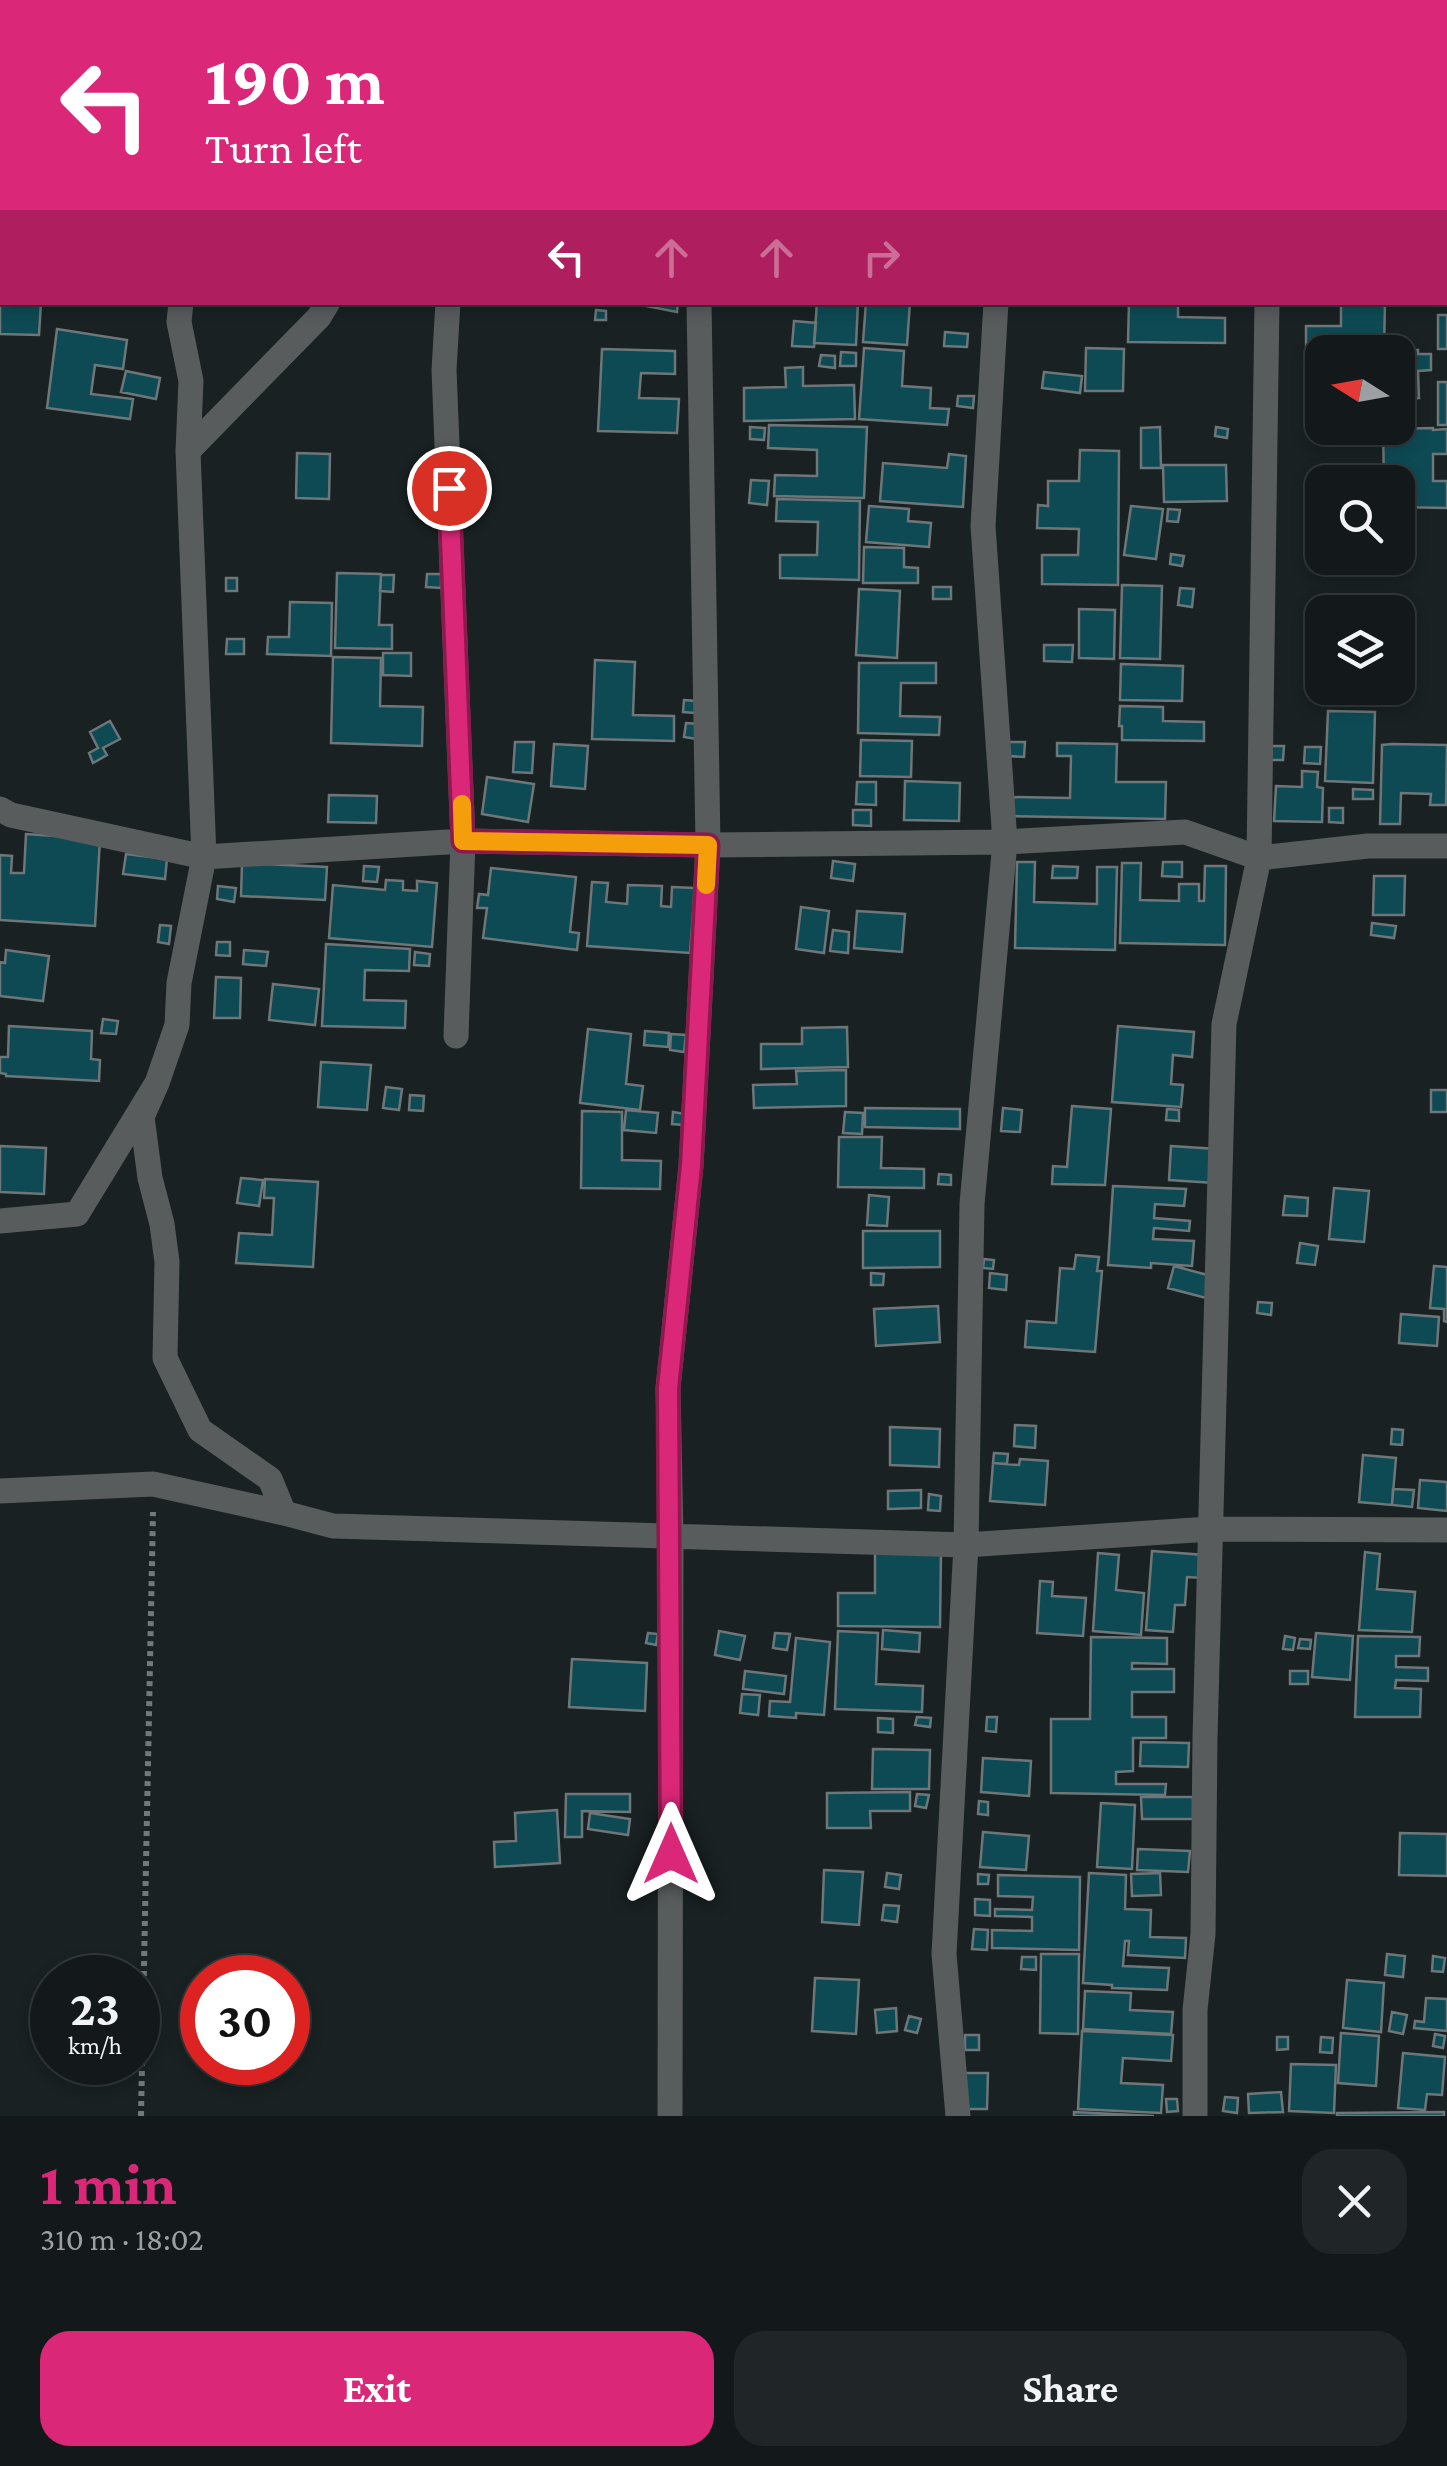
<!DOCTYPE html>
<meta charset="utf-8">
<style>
:root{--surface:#13191a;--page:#202627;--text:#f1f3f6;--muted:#9da0a2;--line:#323839;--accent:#db2777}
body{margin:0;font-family:"Crimson Pro",serif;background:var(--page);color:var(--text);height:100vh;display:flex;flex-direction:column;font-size:38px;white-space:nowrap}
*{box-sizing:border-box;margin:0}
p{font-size:32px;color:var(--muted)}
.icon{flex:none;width:55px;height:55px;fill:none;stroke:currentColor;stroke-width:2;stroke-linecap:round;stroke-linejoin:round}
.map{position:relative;height:2116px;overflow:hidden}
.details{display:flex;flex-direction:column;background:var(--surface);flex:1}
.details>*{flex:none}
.top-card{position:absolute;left:0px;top:0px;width:1448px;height:305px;box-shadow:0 5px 15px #0003,0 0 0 2px var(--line);background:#db2777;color:#fff;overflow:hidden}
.needle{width:65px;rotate:281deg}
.controls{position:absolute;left:1305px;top:335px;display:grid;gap:20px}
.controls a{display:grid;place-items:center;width:110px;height:110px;border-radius:20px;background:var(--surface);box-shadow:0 5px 15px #0003,0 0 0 2px var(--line);font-size:50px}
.speed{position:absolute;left:30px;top:1955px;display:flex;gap:20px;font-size:50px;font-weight:700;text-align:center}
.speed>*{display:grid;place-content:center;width:130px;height:130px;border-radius:50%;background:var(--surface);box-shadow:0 5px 15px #0003,0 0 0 2px var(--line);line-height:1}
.speed small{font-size:25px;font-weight:400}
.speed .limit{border:15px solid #d22;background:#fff;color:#111}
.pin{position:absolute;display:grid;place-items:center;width:85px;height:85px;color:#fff;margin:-42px;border:5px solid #fff;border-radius:50%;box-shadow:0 2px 10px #0007}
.me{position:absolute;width:110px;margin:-55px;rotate:0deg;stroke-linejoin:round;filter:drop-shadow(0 0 8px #0008)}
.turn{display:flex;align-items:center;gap:35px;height:210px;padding:0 40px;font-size:45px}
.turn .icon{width:130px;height:130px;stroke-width:2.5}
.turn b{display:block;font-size:70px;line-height:85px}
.lanes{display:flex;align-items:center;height:95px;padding:0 40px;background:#0003;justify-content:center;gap:50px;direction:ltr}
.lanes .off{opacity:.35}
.round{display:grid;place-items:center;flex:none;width:105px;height:105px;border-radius:30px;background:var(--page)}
.headline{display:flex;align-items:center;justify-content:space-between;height:170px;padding:0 40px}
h1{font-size:60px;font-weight:700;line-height:75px;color:var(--accent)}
.cta{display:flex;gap:20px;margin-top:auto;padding:20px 40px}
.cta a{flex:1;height:115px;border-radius:30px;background:var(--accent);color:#fff;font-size:40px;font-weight:700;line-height:115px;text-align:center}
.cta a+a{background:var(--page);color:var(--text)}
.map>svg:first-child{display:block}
.building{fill:#0e4a54;stroke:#6d7678;stroke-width:2.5}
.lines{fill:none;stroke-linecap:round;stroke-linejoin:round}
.path{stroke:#72797a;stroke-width:6;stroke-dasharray:5 5;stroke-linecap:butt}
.minor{stroke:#595c5d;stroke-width:25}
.route-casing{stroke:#8e194d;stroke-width:25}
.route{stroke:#db2777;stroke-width:18}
.slow{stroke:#f59e0b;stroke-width:18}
</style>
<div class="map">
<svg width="1447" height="2116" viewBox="0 0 1447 2116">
<rect width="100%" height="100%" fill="#192122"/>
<!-- building -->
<path class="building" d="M0 0H51V2H2V5H0Z
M58 0H101L100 2H58Z
M1093 0H1141V2H1093Z
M0 23H2V62H0Z
M0 288 2 289V302H41L39 335 0 334Z
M641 302H678L677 312 641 305Z
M817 302H858L856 345 814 343Z
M866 302H910L907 345 863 342Z
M1129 302H1178V317L1225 318V343L1128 342Z
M1341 302H1385L1384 349 1306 346V326H1341Z
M596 310 606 311V320H595Z
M1438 315H1447V349H1438Z
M794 321 816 323 814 347 792 346Z
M57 329 127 340 123 369 95 365 91 394 133 399 130 419 47 408Z
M945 332 968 334 967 347 944 346Z
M864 348 904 351 902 386 931 388 930 408 949 409 947 425 859 419Z
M1086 348 1124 349 1123 391H1085Z
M602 349 675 351V374L641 373 639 398 679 399 677 433 598 431Z
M1418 350V354H1431V370L1418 371 1419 398 1398 399V352L1385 351Z
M841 352 856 353V366H840Z
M821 355 835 356V368L819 366Z
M803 367V386L854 385 855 419 744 421V388L786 387 785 368Z
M126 371 160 378 156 399 121 392Z
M1044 372 1082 376 1080 393 1042 388Z
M1438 382H1447V425H1438Z
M958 396H974L973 408 957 406Z
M769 425 867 427 864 498 774 496 775 475 817 476V450L768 448Z
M750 427 765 428 764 440 750 439Z
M1160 427 1161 468H1141V428Z
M1216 427 1228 429 1227 438 1215 436Z
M1433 428V430L1447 429V454H1433V481H1447V508L1398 507V482H1384L1383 429Z
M1080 450 1119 451 1118 585 1042 584V555H1078L1079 529 1037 528 1038 505 1048 506V481H1079Z
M297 453 330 454 329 499 296 498Z
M949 454 966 456 963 507 880 501 883 463 947 468Z
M1163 465H1226L1227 501 1164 502Z
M751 480 769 481 767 505 749 503Z
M777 499 860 501 859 580 780 578V555H817L818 522 776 521Z
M869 506 909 509 908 521 931 523 929 547 866 542Z
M1131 506 1163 509 1156 559 1124 555Z
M1168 509 1180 510 1178 522 1167 521Z
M864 547 904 548V567L918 568V583H863Z
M1171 554 1184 556 1182 566 1170 564Z
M337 573 381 574 379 625H392V649L335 648Z
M427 574H441V588L426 587Z
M381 575H394L393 592 380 591Z
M226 578H237V591H226Z
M1122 585 1162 586 1160 659 1120 658Z
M933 587H951V599H933Z
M1180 588 1194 589 1192 607 1178 605Z
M859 589 900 591 897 658 856 655Z
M290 602 332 603 331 656 267 654 268 637H289Z
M1079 609 1115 610 1114 659 1079 658Z
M227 639H244V654H226Z
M1044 645H1073L1072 662 1044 661Z
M383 653H411V676L383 675Z
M333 657 381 658 380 706 423 707 422 746 331 743Z
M595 660 635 662 633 715 674 716V741L592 739Z
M859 663H936V683H901L900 716 940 717 939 735 858 733Z
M1121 664 1183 666 1182 701 1120 700Z
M684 700 696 701 695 713 683 712Z
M1120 706 1163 707V721L1204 722V741L1122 740V726H1119Z
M1328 711 1375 712 1373 783 1325 781Z
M110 721 120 739 103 748 107 755 93 763 89 753 98 748 90 732Z
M686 723 699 724 697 739 684 737Z
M861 740 912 741 911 777 860 776Z
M515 742H534L532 773 513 772Z
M1008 742H1025L1024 757 1008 756Z
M1057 743 1117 744 1116 782H1166L1165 819 1009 816 1010 797 1070 798 1071 756H1057Z
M554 744 588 746 585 789 551 786Z
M1392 744 1447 745 1446 805H1430L1431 794 1401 793 1400 824H1380L1382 745Z
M1271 746H1284L1283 760H1270Z
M1305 747H1321L1320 764 1304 763Z
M1302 771 1318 772 1317 787 1323 788 1322 822 1274 821 1276 786 1302 787Z
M487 777 534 784 528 822 482 814Z
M905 781 960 783 959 821 904 820Z
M857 782H876V805L856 804Z
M1353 789 1373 790V799H1353Z
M329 795 377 796 376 823 328 822Z
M1329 808H1343V823L1329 822Z
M853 810H871V826L853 825Z
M26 834 100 839 95 926 0 920V855L12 856 11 873H24Z
M126 854 167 859 165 879 123 874Z
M833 861 855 864 853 881 831 878Z
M1017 862H1035L1034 902 1097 904V867H1117L1115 950 1015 948Z
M1163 862H1182V877L1162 876Z
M242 863 327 867 325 900 241 896Z
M1122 863H1141L1140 900 1179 901V884H1199V901H1204L1205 866H1226L1225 945 1120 943Z
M364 866 379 867 377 882 363 881Z
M1053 866 1078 867 1077 878H1052Z
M491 868 576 877 570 932 579 933 577 950 483 938 487 908H477L479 894 488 895Z
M1374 876H1405L1404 915H1373Z
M386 880 403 881V890L417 891V881L437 883 432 947 329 938 333 885 385 890Z
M592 882 608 883 606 902 627 904 628 885 662 886 661 906 671 907 672 887 695 888 690 953 587 946Z
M218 886 236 888 234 902 217 899Z
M801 907 829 911 824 953 796 949Z
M857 911 905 914 902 952 854 948Z
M1372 923 1396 926 1394 938 1371 935Z
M160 925 171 926 169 944 158 942Z
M833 930 849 932 848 953 830 951Z
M217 942H230V956L216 955Z
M326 944 410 949 409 971 365 970 364 1000 406 1001 405 1028 322 1026Z
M6 950 49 956 43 1001 0 996V962L5 963Z
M244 950 268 952 266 966 243 964Z
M415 952 430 954 429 966 414 965Z
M216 977 241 978 240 1018H214Z
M273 984 319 989 315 1025 269 1020Z
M103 1019 118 1021 116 1034 101 1033Z
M9 1026 92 1031 91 1059 100 1060 99 1081 6 1076V1074L0 1073V1057H8Z
M1118 1026 1194 1032 1192 1057 1173 1055 1171 1084 1183 1085 1181 1107 1112 1102Z
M847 1027 848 1067 761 1069V1044H802V1028Z
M588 1029 631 1034 626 1084 643 1086 640 1110 580 1103Z
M645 1031 669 1033 668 1047 644 1045Z
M671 1034 686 1035 684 1052 670 1050Z
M321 1062 371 1065 367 1110 318 1107Z
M846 1070V1106L754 1108 753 1085 797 1084 796 1071Z
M386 1087 402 1089 399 1110 383 1108Z
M1431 1090H1447V1112H1431Z
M410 1095 424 1096 423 1111 409 1110Z
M1072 1106 1111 1109 1105 1185 1052 1184 1053 1166 1067 1167Z
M865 1108 960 1109V1129L865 1127Z
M1003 1108 1022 1110 1020 1132 1001 1131Z
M1167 1109 1179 1110V1121L1166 1120Z
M626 1110 658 1113 656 1133 624 1130Z
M582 1111 622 1112V1160L661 1161 660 1189 581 1188Z
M673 1112 685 1114 683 1125 672 1124Z
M845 1112 863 1113 862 1134 843 1133Z
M839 1137H882L881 1168 924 1169V1188L838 1187Z
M0 1146 46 1148 44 1194 0 1192Z
M1171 1146 1217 1149 1214 1183 1169 1180Z
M939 1174 951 1175V1185L938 1184Z
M241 1178 263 1180 259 1206 237 1203Z
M265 1179 318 1182 313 1267 236 1263 239 1233 272 1235 274 1198H264Z
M1113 1186 1186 1189 1184 1206 1155 1204 1154 1218 1190 1221 1189 1231 1154 1228 1153 1239 1194 1241 1192 1266 1151 1263V1268L1108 1265Z
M1334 1188 1369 1191 1364 1242 1329 1239Z
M869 1195 889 1197 887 1226 867 1225Z
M1285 1196 1308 1198 1307 1216 1283 1215Z
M863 1231H940V1267L863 1268Z
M1300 1243 1318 1246 1315 1265 1297 1263Z
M1076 1255 1099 1257 1097 1271H1102L1095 1352 1025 1347 1027 1321 1056 1323 1060 1268 1074 1269Z
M984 1259 994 1260 993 1269 983 1268Z
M1174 1266 1211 1276 1206 1298 1168 1288Z
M1434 1266 1447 1267V1322L1444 1321V1309L1430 1308Z
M871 1273 884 1274 883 1285H871Z
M990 1273 1007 1275 1006 1290 989 1288Z
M1258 1302 1272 1303 1271 1315 1257 1313Z
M938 1306 940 1342 876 1346 874 1309Z
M1401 1314 1439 1317 1437 1346 1399 1343Z
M1015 1425 1036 1426 1035 1448 1014 1446Z
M890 1427 940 1429 939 1467 890 1465Z
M1392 1429 1403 1430 1402 1445 1391 1444Z
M994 1453 1008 1454 1007 1464 993 1463Z
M1363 1455 1396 1458 1392 1505 1359 1502Z
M1020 1459 1048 1461 1045 1505 990 1501 993 1463 1019 1465Z
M1420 1480 1447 1482V1511L1418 1508Z
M1393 1489 1414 1490 1412 1507 1392 1505Z
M921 1490V1508L888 1509V1491Z
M929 1494 941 1496 940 1511 928 1510Z
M1152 1551 1205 1555 1203 1578 1187 1577 1185 1605H1175L1173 1632 1146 1630Z
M875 1552H941L940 1627 838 1626V1593H875Z
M1365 1552 1380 1554 1377 1589 1415 1592 1412 1632 1359 1630Z
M1098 1553 1119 1555 1116 1590 1144 1593 1141 1635 1093 1631Z
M1040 1581 1053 1582 1052 1596 1086 1598 1083 1636 1037 1633Z
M883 1630 920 1633 919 1652 882 1649Z
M719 1631 745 1636 740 1660 715 1655Z
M838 1631 878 1633 876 1684 923 1686 922 1712 835 1709Z
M648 1633 658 1634 656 1645 646 1643Z
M775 1633 790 1634 787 1650 773 1648Z
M1316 1633 1353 1636 1350 1680 1312 1677Z
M1285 1636 1295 1638 1293 1650 1283 1649Z
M1358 1636 1420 1637 1419 1656H1396V1667L1428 1668V1681L1396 1680 1395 1688 1421 1689 1420 1717H1355Z
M1091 1637 1167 1638V1664L1132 1663V1669H1174V1692H1132V1717H1166V1738H1133V1771L1116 1772V1784H1166L1165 1795 1051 1793V1719H1090Z
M796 1638 830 1642 824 1715 796 1713V1718L769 1716 770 1701 790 1702Z
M1300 1639 1311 1640 1310 1649 1298 1648Z
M572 1659 647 1663 645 1711 569 1707Z
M745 1671 786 1676 784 1694 743 1689Z
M1290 1671H1308V1684H1290Z
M742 1694 760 1695 758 1715 740 1713Z
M917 1717 931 1718 930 1727 915 1725Z
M987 1717H997L996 1732 986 1731Z
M878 1718 893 1719V1733L878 1732Z
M1141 1742 1189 1743 1188 1767 1140 1766Z
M873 1749 930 1750 929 1789H872Z
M983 1758 1031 1761 1029 1796 981 1792Z
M910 1792V1811H870L871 1828H827V1793Z
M566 1794H630V1812L582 1811V1837H565Z
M917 1794 929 1795 926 1808 915 1806Z
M1141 1797H1193V1819H1142Z
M979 1801 988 1802V1815L978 1814Z
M1101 1803 1135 1805 1132 1869 1097 1867Z
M557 1810 560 1863 495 1867 494 1842 516 1841 515 1813Z
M590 1813 630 1819 628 1835 588 1829Z
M983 1832 1029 1836 1026 1870 980 1867Z
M1400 1833 1447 1834V1876L1399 1875Z
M1138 1849 1190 1851 1188 1872 1137 1870Z
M824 1870 863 1872 859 1925 822 1922Z
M887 1873 901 1875 899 1889 885 1887Z
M1089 1873 1126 1875 1125 1909 1151 1910 1150 1937 1186 1938 1185 1958 1128 1955 1129 1941H1125L1123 1966 1169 1968 1167 1990 1112 1988V1985L1083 1983Z
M1160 1873 1161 1895 1132 1896 1131 1874Z
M978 1874 989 1875 988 1884H978Z
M998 1875 1080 1877 1079 1950 992 1948V1930L1032 1931V1917L995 1916V1909L1032 1910 1033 1897 998 1896Z
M975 1899 990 1900V1916L975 1915Z
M884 1905 899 1906 897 1922 882 1920Z
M974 1929 988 1930 987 1950 972 1949Z
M1041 1954H1079L1078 2034 1040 2033Z
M1387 1954 1405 1956 1403 1977 1385 1975Z
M1433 1956 1445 1958 1443 1972 1432 1971Z
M1022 1957H1036V1970L1021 1969Z
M815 1978 859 1980 856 2034 812 2031Z
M1347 1980 1384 1983 1381 2032 1343 2028Z
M1085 1991 1131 1993 1130 2010 1173 2012 1171 2034 1083 2029Z
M1426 1998 1447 1999V2031L1414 2028 1415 2021 1424 2022Z
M896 2008 897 2031 877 2033 875 2010Z
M1392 2012 1407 2015 1403 2034 1389 2031Z
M909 2016 921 2019 917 2033 905 2030Z
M1082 2031 1173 2035 1171 2061 1123 2058 1121 2083 1163 2085 1161 2113 1078 2109Z
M1341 2033 1379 2036 1376 2086 1338 2083Z
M1435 2034 1445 2036 1443 2048 1433 2046Z
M965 2035H979V2050H965Z
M1277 2037H1288V2049L1277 2050Z
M1321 2037 1333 2038 1332 2053 1320 2052Z
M1403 2053 1445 2057 1442 2095 1427 2094 1425 2110 1398 2108Z
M1291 2064 1336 2065 1334 2113 1289 2111Z
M964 2073H988L987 2109H964Z
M1281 2092 1283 2112 1249 2113 1248 2094Z
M1225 2097 1238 2098 1237 2113 1223 2111Z
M1166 2099H1177L1178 2111 1167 2112Z
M1074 2112 1154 2116H1074Z
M1444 2112V2116H1337V2113Z"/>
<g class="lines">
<!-- path -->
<path class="path" d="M141 2116 153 1512"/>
<!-- minor -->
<path class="minor" d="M999 0V2
M194 2V0
M461 2V0
M696 2 697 0
M1272 2V0
M0 176H2
M1445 186H1447
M448 302 444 370 463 841 456 1036
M188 451 319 317 328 302
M0 809 11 815 204 857 463 841 708 845 1005 842 1185 832 1259 858 1267 302
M157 1083 142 1117 150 1178 162 1224 167 1262 165 1358 200 1430 270 1479 284 1513 333 1526 966 1545 1210 1529 1447 1530
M0 1221 77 1214 157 1083 177 1025 179 983 204 857 188 451 191 381 179 322 181 302
M0 1491 153 1484 284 1513
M670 2116 671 1537 668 1388 691 1166 708 845 699 302
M958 2116 944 1954 966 1545 972 1204 1005 842 983 526 996 302
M1195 2116V2010L1203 1934 1205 1738 1224 1024 1259 858 1368 846H1447"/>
</g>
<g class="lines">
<!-- route casing -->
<g class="route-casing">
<path id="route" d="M449 488 463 841 708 845 691 1166 668 1388 671 1854"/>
</g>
<!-- route -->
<use href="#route" class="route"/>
<!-- slow -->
<path class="slow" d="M462 804 463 841 708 845 706 885"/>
</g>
</svg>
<div class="controls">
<a><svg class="needle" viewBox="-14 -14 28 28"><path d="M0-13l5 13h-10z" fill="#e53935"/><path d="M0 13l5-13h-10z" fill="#9da0a2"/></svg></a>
<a><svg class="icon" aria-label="search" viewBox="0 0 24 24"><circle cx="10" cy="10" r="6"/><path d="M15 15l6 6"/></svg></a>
<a><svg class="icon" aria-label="layers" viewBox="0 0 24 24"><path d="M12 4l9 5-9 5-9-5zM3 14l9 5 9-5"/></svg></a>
</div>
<div class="speed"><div>23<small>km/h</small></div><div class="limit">30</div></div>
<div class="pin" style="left:449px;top:488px;background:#d93025"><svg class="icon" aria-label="arrive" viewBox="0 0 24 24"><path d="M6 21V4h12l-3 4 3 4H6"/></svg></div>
<svg class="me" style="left:671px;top:1854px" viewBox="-20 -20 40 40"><path d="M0-17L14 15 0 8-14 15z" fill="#db2777" stroke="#fff" stroke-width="4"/></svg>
<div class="top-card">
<div class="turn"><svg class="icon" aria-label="left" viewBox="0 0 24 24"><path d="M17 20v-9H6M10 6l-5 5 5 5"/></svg><div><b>190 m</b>Turn left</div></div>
<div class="lanes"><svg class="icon" aria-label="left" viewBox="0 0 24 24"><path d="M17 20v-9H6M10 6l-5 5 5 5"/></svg><svg class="icon off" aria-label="ahead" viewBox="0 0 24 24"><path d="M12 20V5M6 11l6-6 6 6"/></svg><svg class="icon off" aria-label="ahead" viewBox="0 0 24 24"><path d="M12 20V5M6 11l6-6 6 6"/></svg><svg class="icon off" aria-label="right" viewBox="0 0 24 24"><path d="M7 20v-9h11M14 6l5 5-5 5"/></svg></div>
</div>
</div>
<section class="details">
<div class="headline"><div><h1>1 min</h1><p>310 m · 18:02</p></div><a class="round"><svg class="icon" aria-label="close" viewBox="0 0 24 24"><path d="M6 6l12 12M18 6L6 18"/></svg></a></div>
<div class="cta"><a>Exit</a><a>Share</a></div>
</section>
